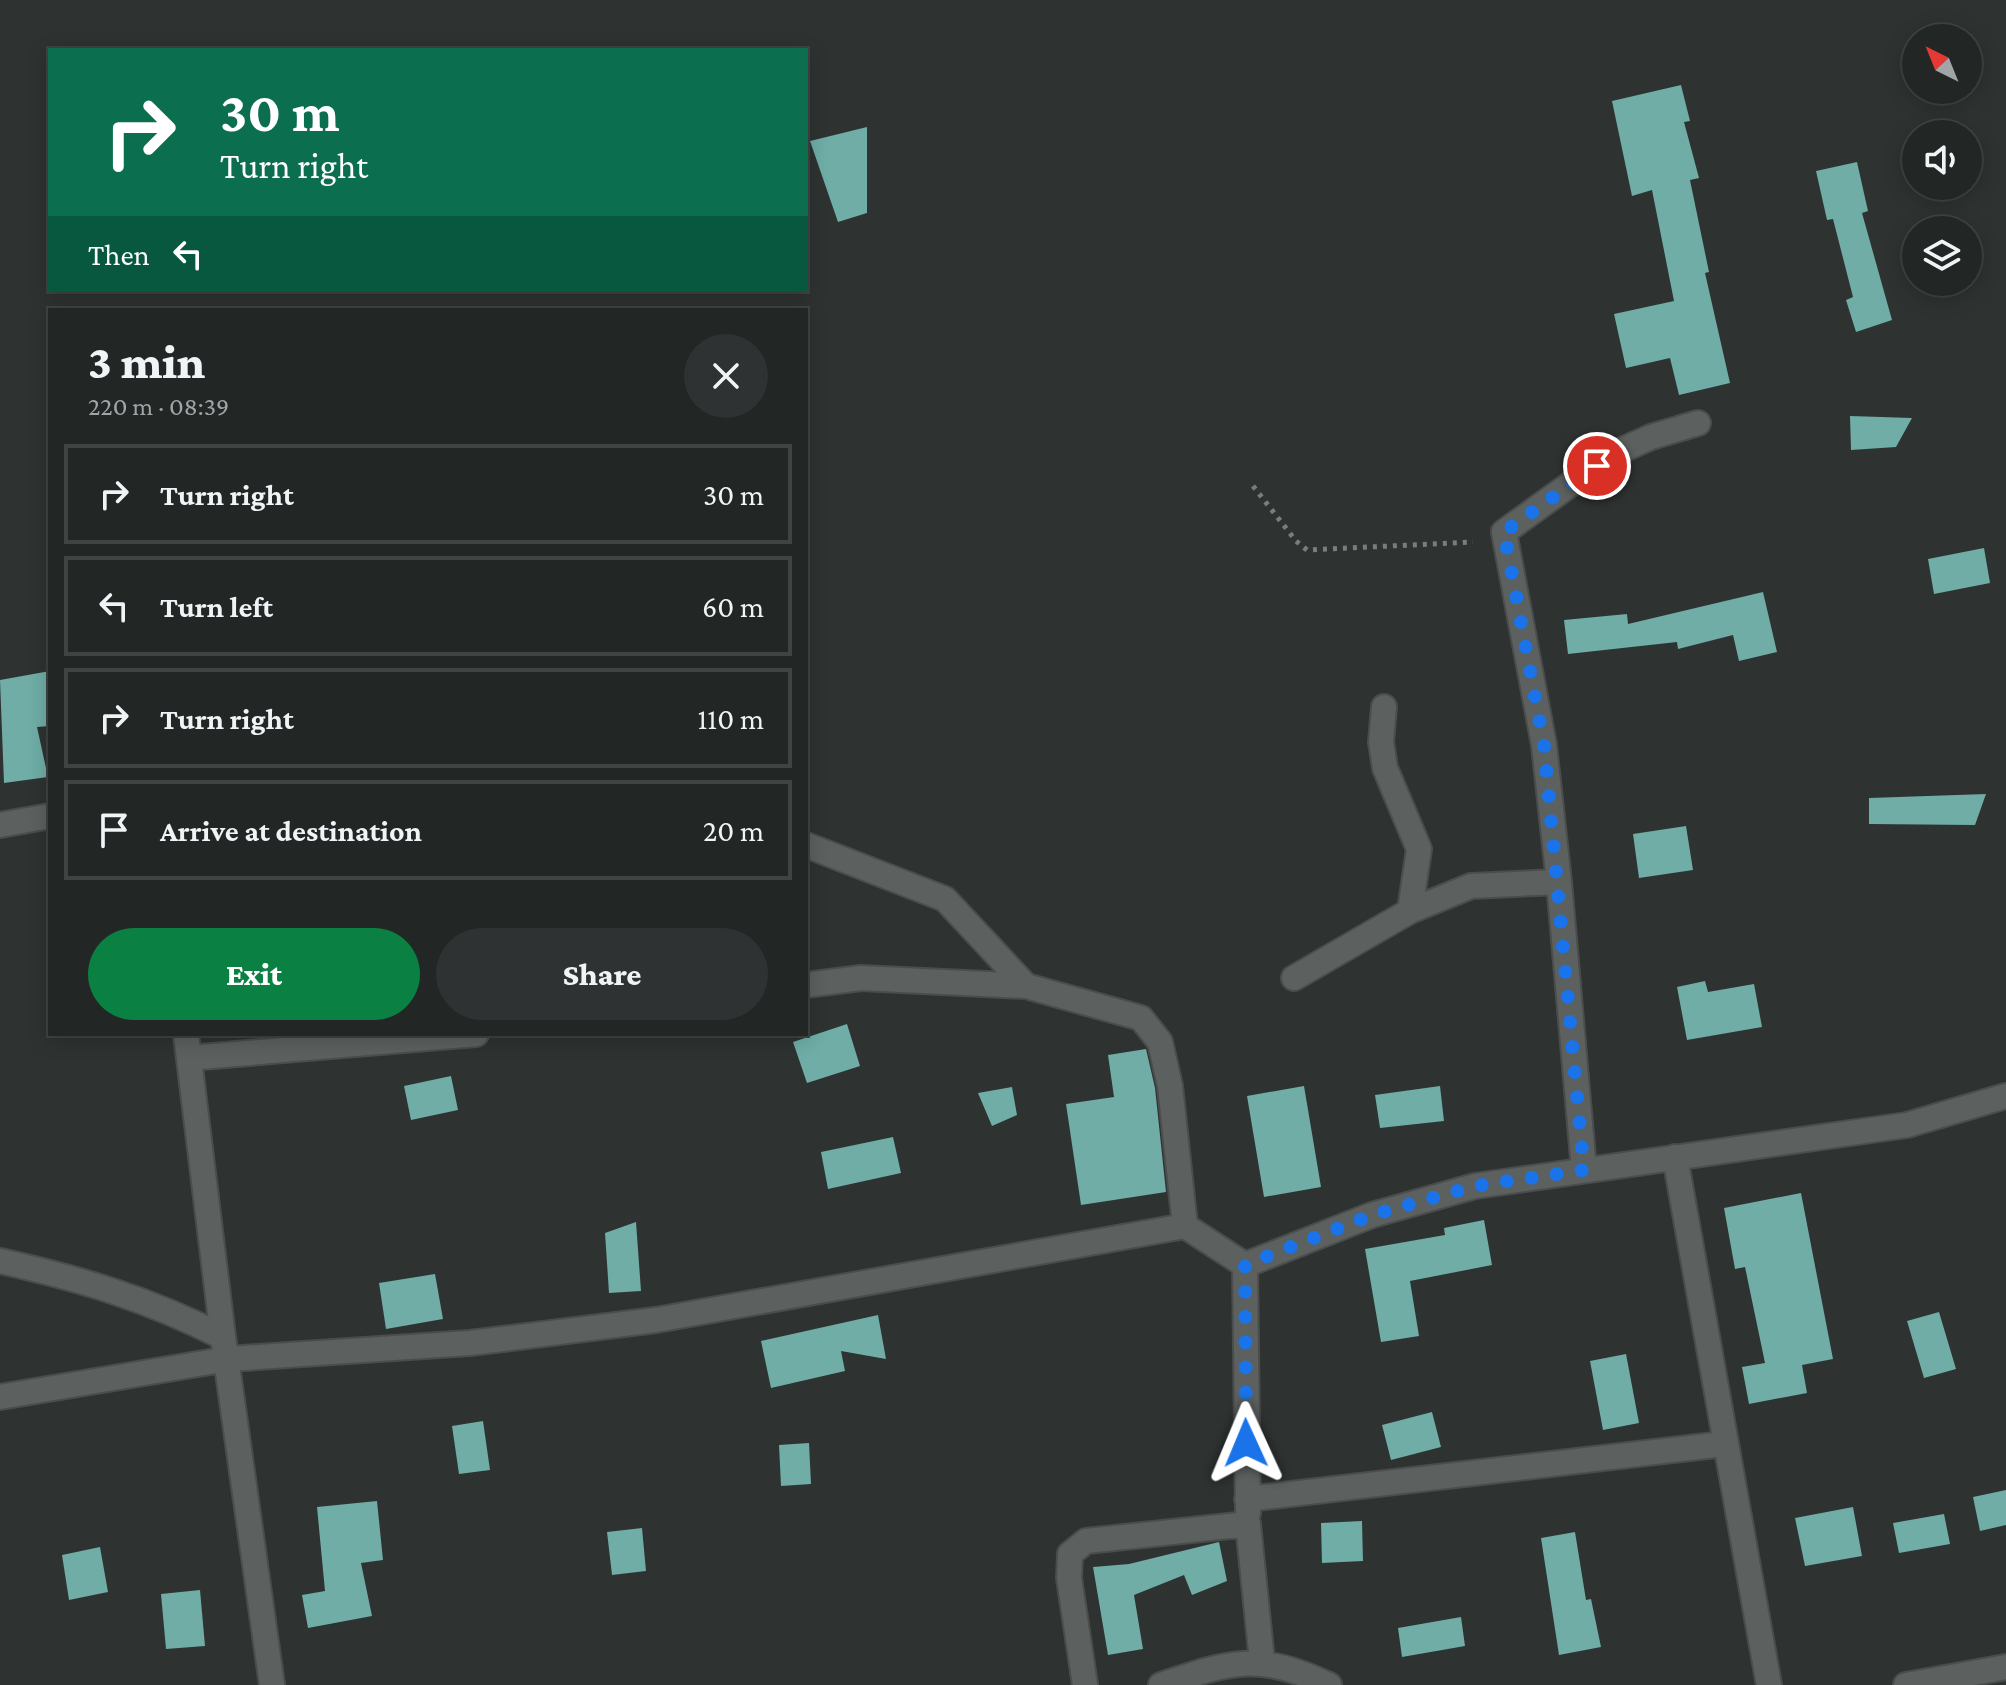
<!DOCTYPE html>
<meta charset="utf-8">
<style>
:root{--surface:#222625;--page:#2e3232;--text:#f1f3f6;--muted:#a2a5a7;--line:#3f4342;--accent:#0b8043}
body{margin:0;font-family:"Crimson Pro",serif;background:var(--page);color:var(--text);height:100vh;display:flex;flex-direction:column;font-size:30px;white-space:nowrap}
*{box-sizing:border-box;margin:0}
p{font-size:26px;color:var(--muted)}
.icon{flex:none;width:44px;height:44px;fill:none;stroke:currentColor;stroke-width:2;stroke-linecap:round;stroke-linejoin:round}
.map{position:relative;flex:1;overflow:hidden}
.sheet{position:absolute;left:48px;top:308px;width:760px;height:728px;display:flex;flex-direction:column;background:var(--surface);border-radius:0px;box-shadow:0 4px 20px #0003,0 0 0 2px var(--line)}
.sheet>*{flex:none}
.hud{position:absolute;left:48px;top:48px;width:760px;height:244px;border-radius:0px;box-shadow:0 4px 20px #0003,0 0 0 2px var(--line);background:#0b6e4f;color:#fff;overflow:hidden}
.needle{width:52px;rotate:317deg}
.controls{position:absolute;left:1902px;top:24px;display:grid;gap:16px}
.controls a{display:grid;place-items:center;width:80px;height:80px;border-radius:50%;background:var(--surface);box-shadow:0 4px 20px #0003,0 0 0 2px var(--line);font-size:40px}
.pin{position:absolute;display:grid;place-items:center;width:68px;height:68px;color:#fff;margin:-34px;border:4px solid #fff;border-radius:50%;box-shadow:0 2px 8px #0007}
.me{position:absolute;width:88px;margin:-44px;rotate:359deg;stroke-linejoin:round;filter:drop-shadow(0 0 6px #0008)}
.turn{display:flex;align-items:center;gap:28px;height:168px;padding:0 40px;font-size:36px}
.turn .icon{width:104px;height:104px;stroke-width:2.5}
.turn b{display:block;font-size:56px;line-height:68px}
.then{display:flex;align-items:center;height:76px;padding:0 40px;background:#0003;gap:16px;font-size:30px}
.round{display:grid;place-items:center;flex:none;width:84px;height:84px;border-radius:42px;background:var(--page)}
.head{display:flex;align-items:center;justify-content:space-between;height:136px;padding:0 40px}
h1{font-size:48px;font-weight:800;line-height:60px}
.action{display:flex;gap:16px;margin-top:auto;padding:16px 40px}
.action a{flex:1;height:92px;border-radius:48px;background:var(--accent);color:#fff;font-size:32px;font-weight:800;line-height:92px;text-align:center}
.action a+a{background:var(--page);color:var(--text)}
ul{padding:0;list-style:none}
li{display:flex;align-items:center;gap:24px;height:100px;margin:0 16px 12px;padding:0 24px;border:4px solid var(--line);border-radius:0px}
li div{flex:1}
li b{display:block;font-size:30px}
li em{font-style:normal}
.map>svg:first-child{display:block}
.building{fill:#6fada6}
.lines{fill:none;stroke-linecap:round;stroke-linejoin:round}
.street-casing{stroke:#4a4d4c;stroke-width:28}
.path{stroke:#7a7d7d;stroke-width:5;stroke-dasharray:4 6;stroke-linecap:butt}
.street{stroke:#5c605f;stroke-width:24}
.route{stroke:#1a73e8;stroke-width:14;stroke-dasharray:0 25.2}
</style>
<div class="map">
<svg width="2006" height="1685" viewBox="0 0 2006 1685">
<rect width="100%" height="100%" fill="#2e3231"/>
<!-- building -->
<path class="building" d="M1681 85 1690 121 1684 122 1699 178 1690 180 1709 272 1705 273 1730 383 1679 395 1670 358 1626 368 1614 314 1674 301 1652 190 1632 196 1612 101Z
M867 127V213L838 222 810 141Z
M1857 162 1868 211 1862 213 1892 320 1856 332 1846 300 1853 297 1833 219 1827 220 1816 171Z
M1850 416 1912 418 1896 447 1851 450Z
M1984 548 1990 583 1934 594 1928 559Z
M1763 592 1777 652 1739 661 1733 635 1678 649 1677 642 1568 654 1564 620 1627 614 1628 624Z
M50 671V726L37 727 48 777 4 783 0 680Z
M1986 794 1975 825 1869 824V798Z
M1686 826 1693 870 1639 878 1633 834Z
M1705 981 1708 992 1754 984 1762 1027 1687 1040 1677 987Z
M847 1024 860 1066 807 1083 793 1042Z
M1146 1049 1155 1088 1166 1192 1081 1205 1066 1104 1114 1097 1108 1055Z
M451 1076 458 1110 411 1120 404 1086Z
M1304 1086 1321 1187 1264 1197 1247 1096Z
M1440 1086 1444 1121 1380 1128 1375 1095Z
M1012 1087 1017 1115 992 1126 978 1093Z
M893 1137 901 1173 828 1189 821 1152Z
M1801 1193 1833 1359 1802 1365 1807 1393 1749 1404 1742 1367 1765 1363 1745 1267 1735 1269 1724 1208Z
M1484 1220 1492 1265 1410 1281 1419 1336 1381 1342 1365 1249 1445 1235 1444 1228Z
M636 1222 641 1291 609 1293 605 1233Z
M435 1274 443 1319 386 1329 379 1283Z
M1939 1312 1956 1369 1924 1378 1907 1321Z
M878 1315 886 1359 841 1351 845 1371 771 1388 761 1341Z
M1626 1354 1639 1423 1603 1430 1590 1361Z
M1432 1412 1441 1447 1391 1460 1382 1425Z
M483 1421 490 1470 459 1474 452 1426Z
M809 1443 811 1484 781 1486 779 1445Z
M2006 1490V1525L1980 1531 1973 1497Z
M377 1501 383 1560 361 1563 372 1616 308 1628 302 1595 325 1591 317 1507Z
M1853 1507 1862 1556 1805 1566 1795 1518Z
M1944 1514 1950 1544 1899 1553 1893 1523Z
M1362 1521 1363 1561 1322 1563 1321 1523Z
M642 1528 646 1571 612 1575 607 1532Z
M1575 1532 1586 1600 1591 1599 1601 1647 1559 1655 1541 1538Z
M1219 1542 1227 1581 1192 1595 1184 1575 1134 1595 1143 1649 1108 1655 1093 1567 1129 1564Z
M100 1547 108 1592 69 1600 62 1555Z
M200 1590 205 1646 166 1649 161 1594Z
M1461 1617 1465 1646 1402 1657 1398 1628Z"/>
<g class="lines">
<!-- street casing -->
<g class="street-casing">
<path id="street" d="M1384 707 1381 742 1385 768 1419 849 1410 911
M0 825 50 816
M806 845 945 899 1026 986
M1559 882 1544 745 1504 532 1611 455 1651 437 1698 423
M1294 978 1410 911 1471 886 1559 882 1584 1170
M806 985 861 978 1026 986 1141 1018 1160 1042 1170 1086 1185 1226
M186 1034 223 1337 272 1685
M189 1058 476 1034
M1675 1157 1769 1685
M0 1261C81 1279 148 1299 223 1337
M1245 1265 1372 1215 1475 1186 1907 1125 2006 1096
M1245 1265 1248 1513
M0 1397 228 1359 470 1343 656 1320 1185 1226 1245 1265
M1247 1499 1724 1444
M1085 1685 1069 1578 1070 1554 1086 1541 1248 1524 1262 1661
M1161 1685C1231 1661 1259 1652 1329 1685
M1906 1685 2006 1667"/>
</g>
<!-- path -->
<path class="path" d="M1253 486 1296 541 1307 550 1473 542"/>
<!-- street -->
<use href="#street" class="street"/>
</g>
<g class="lines">
<!-- route -->
<path class="route" d="M1246 1443 1245 1265 1372 1215 1475 1186 1584 1170 1544 745 1504 532 1597 466"/>
</g>
</svg>
<div class="controls">
<a><svg class="needle" viewBox="-14 -14 28 28"><path d="M0-13l5 13h-10z" fill="#e53935"/><path d="M0 13l5-13h-10z" fill="#a2a5a7"/></svg></a>
<a><svg class="icon" aria-label="sound" viewBox="0 0 24 24"><path d="M4 9h4l5-4v14l-5-4H4zM17 9q2 3 0 6"/></svg></a>
<a><svg class="icon" aria-label="layers" viewBox="0 0 24 24"><path d="M12 4l9 5-9 5-9-5zM3 14l9 5 9-5"/></svg></a>
</div>
<div class="pin" style="left:1597px;top:466px;background:#d93025"><svg class="icon" aria-label="arrive" viewBox="0 0 24 24"><path d="M6 21V4h12l-3 4 3 4H6"/></svg></div>
<svg class="me" style="left:1246px;top:1443px" viewBox="-20 -20 40 40"><path d="M0-17L14 15 0 8-14 15z" fill="#1a73e8" stroke="#fff" stroke-width="4"/></svg>
<div class="hud">
<div class="turn"><svg class="icon" aria-label="right" viewBox="0 0 24 24"><path d="M7 20v-9h11M14 6l5 5-5 5"/></svg><div><b>30 m</b>Turn right</div></div>
<div class="then">Then<svg class="icon" aria-label="left" viewBox="0 0 24 24"><path d="M17 20v-9H6M10 6l-5 5 5 5"/></svg></div>
</div>
<section class="sheet">
<div class="head"><div><h1>3 min</h1><p>220 m · 08:39</p></div><a class="round"><svg class="icon" aria-label="close" viewBox="0 0 24 24"><path d="M6 6l12 12M18 6L6 18"/></svg></a></div>
<ul>
<li><svg class="icon" aria-label="right" viewBox="0 0 24 24"><path d="M7 20v-9h11M14 6l5 5-5 5"/></svg><div><b>Turn right</b></div><em>30 m</em></li>
<li><svg class="icon" aria-label="left" viewBox="0 0 24 24"><path d="M17 20v-9H6M10 6l-5 5 5 5"/></svg><div><b>Turn left</b></div><em>60 m</em></li>
<li><svg class="icon" aria-label="right" viewBox="0 0 24 24"><path d="M7 20v-9h11M14 6l5 5-5 5"/></svg><div><b>Turn right</b></div><em>110 m</em></li>
<li><svg class="icon" aria-label="arrive" viewBox="0 0 24 24"><path d="M6 21V4h12l-3 4 3 4H6"/></svg><div><b>Arrive at destination</b></div><em>20 m</em></li>
</ul>
<div class="action"><a>Exit</a><a>Share</a></div>
</section>
</div>
